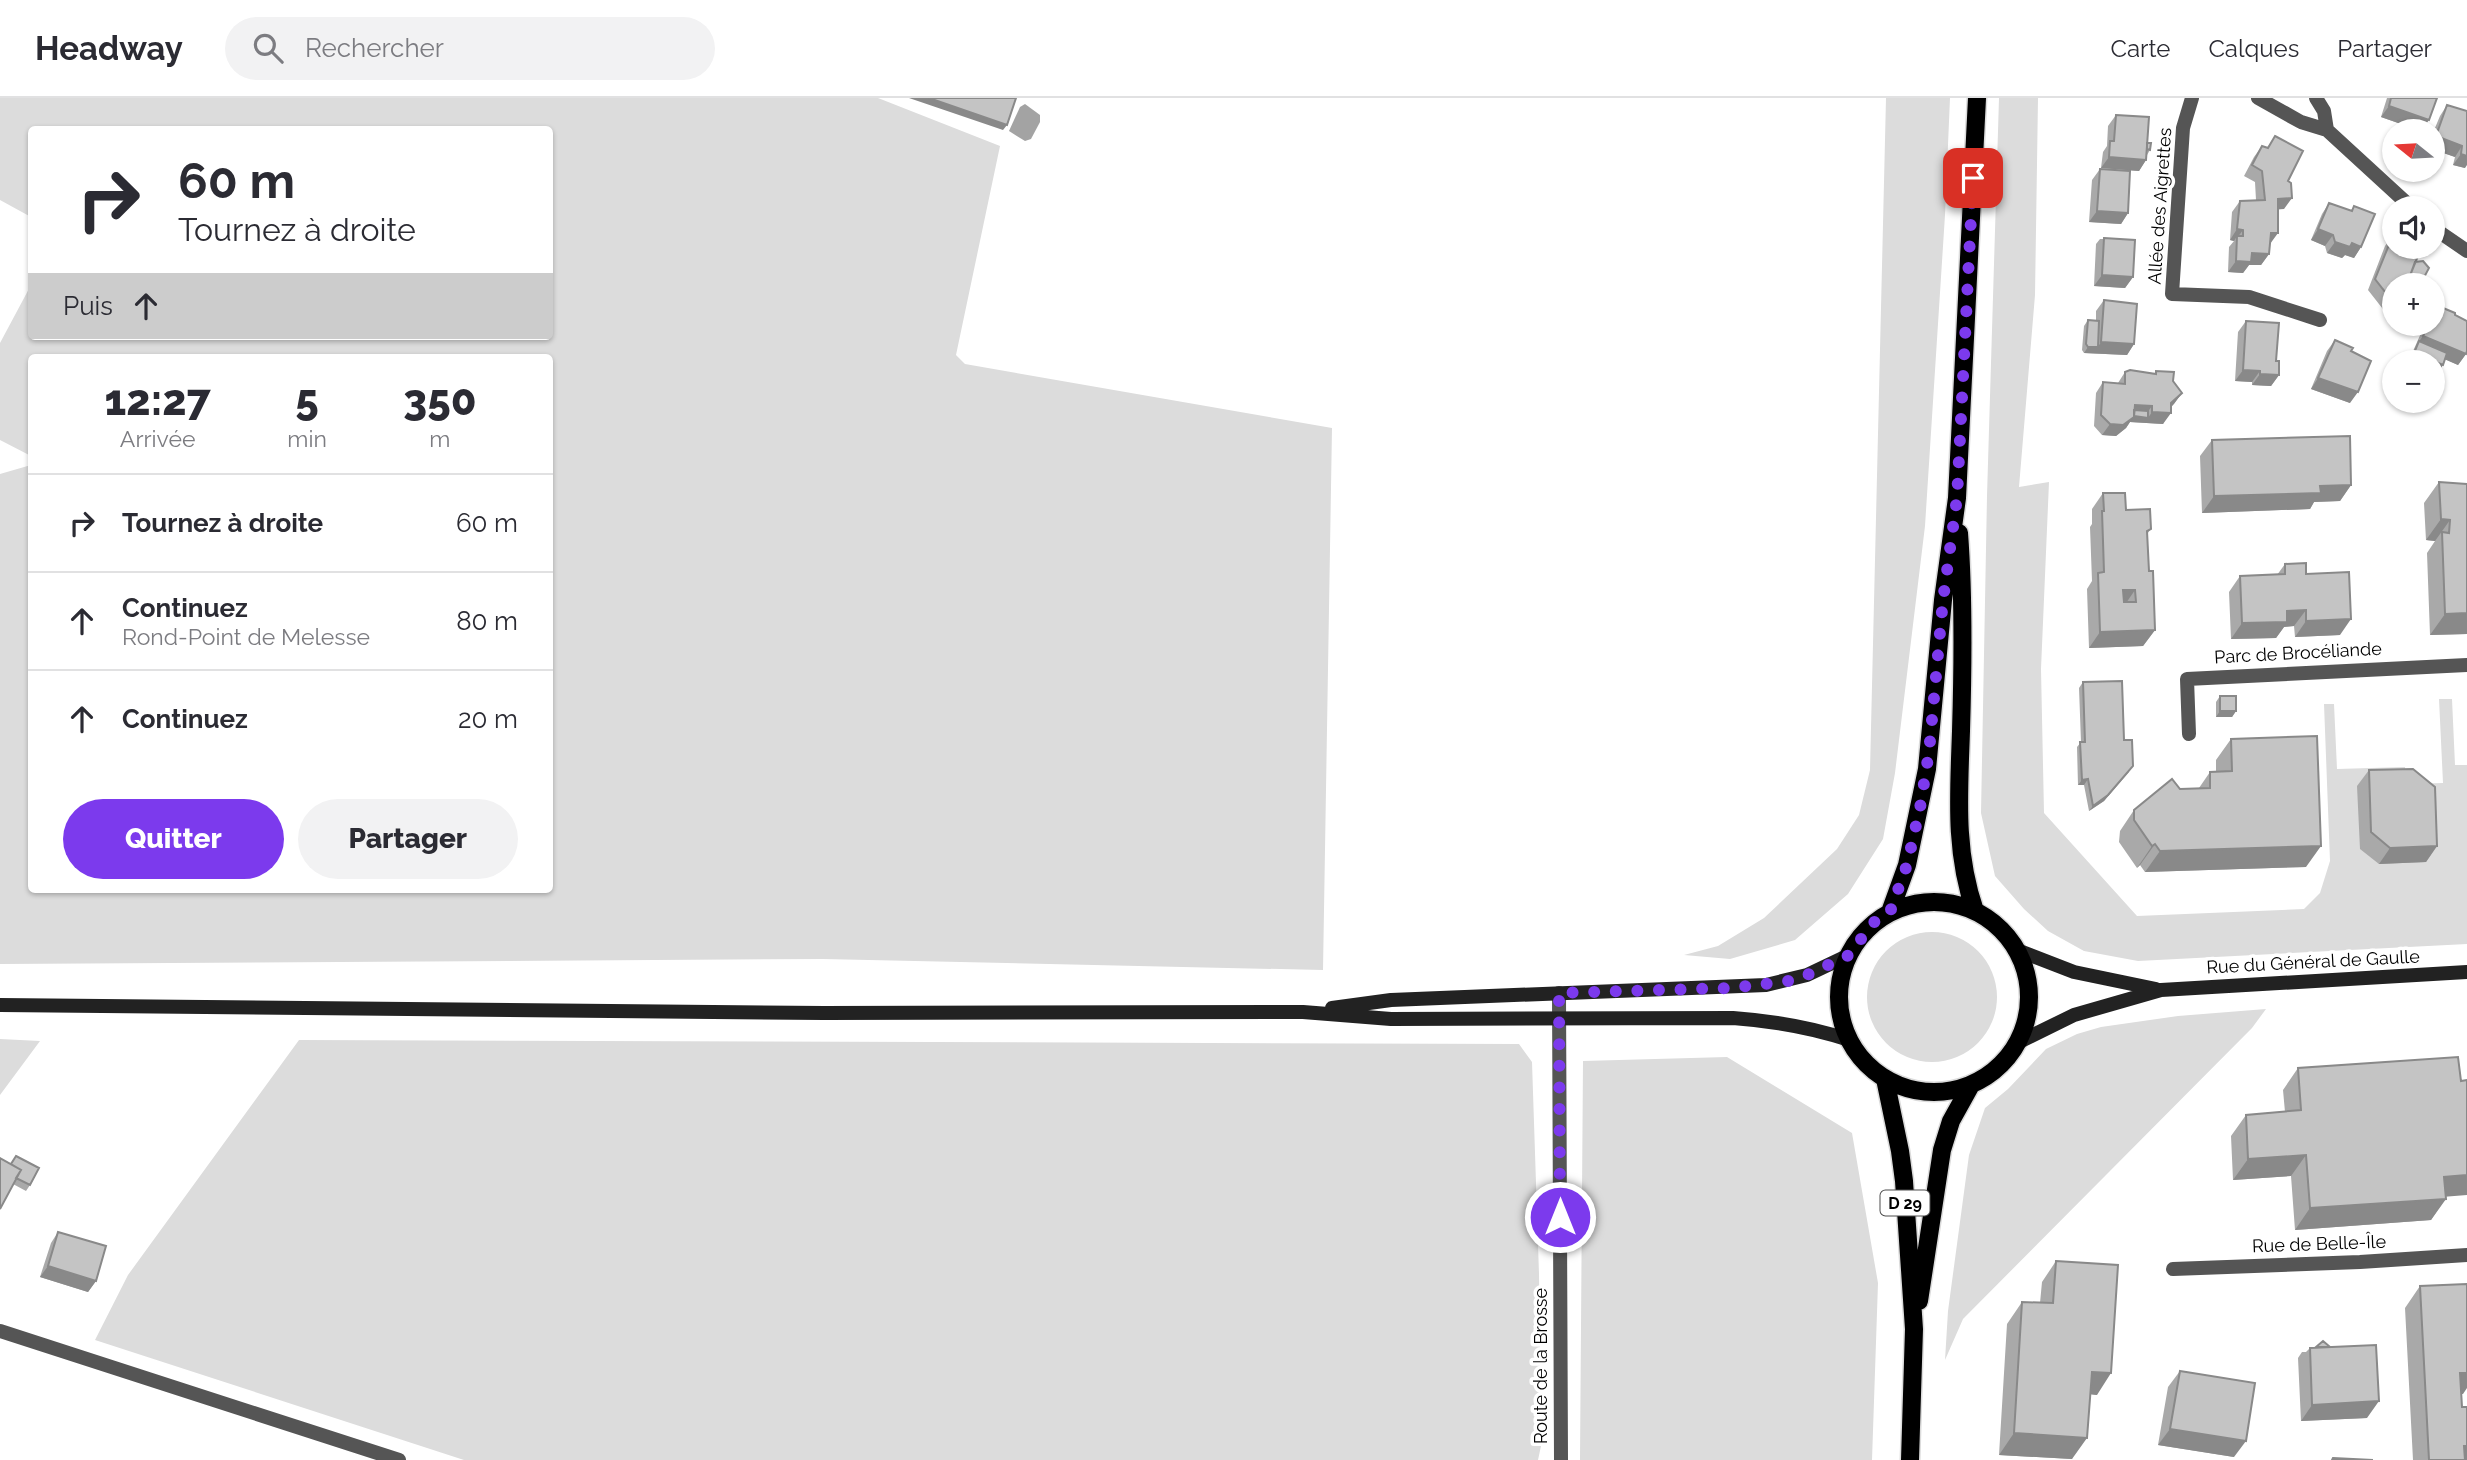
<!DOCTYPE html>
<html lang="fr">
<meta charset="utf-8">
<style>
:root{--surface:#fff;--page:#f2f2f3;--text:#2b2b33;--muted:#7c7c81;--line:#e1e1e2;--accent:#7c3aed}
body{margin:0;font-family:Raleway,sans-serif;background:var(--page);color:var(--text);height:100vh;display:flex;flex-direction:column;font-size:26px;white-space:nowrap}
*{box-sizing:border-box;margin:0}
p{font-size:23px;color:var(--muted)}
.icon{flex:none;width:38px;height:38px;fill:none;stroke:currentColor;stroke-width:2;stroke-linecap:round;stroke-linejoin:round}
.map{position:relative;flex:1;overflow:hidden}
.side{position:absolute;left:28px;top:256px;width:525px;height:539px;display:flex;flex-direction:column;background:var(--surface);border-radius:7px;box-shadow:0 2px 5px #0004}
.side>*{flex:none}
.banner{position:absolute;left:28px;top:28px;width:525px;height:214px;border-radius:7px;box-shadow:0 2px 5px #0004;background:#fff;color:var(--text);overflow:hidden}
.needle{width:46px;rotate:288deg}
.buttons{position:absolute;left:2382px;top:21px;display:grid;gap:14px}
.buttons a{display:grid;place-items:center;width:63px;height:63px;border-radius:50%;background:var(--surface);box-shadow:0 2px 5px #0004;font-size:35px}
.pin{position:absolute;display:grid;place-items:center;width:60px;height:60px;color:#fff;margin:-30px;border-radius:14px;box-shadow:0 4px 10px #0006}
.me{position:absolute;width:77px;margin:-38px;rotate:0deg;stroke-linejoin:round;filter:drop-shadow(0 0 5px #0008)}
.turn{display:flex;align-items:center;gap:24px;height:147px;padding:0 35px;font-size:32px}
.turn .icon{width:91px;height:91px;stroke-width:2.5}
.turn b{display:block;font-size:49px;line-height:60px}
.then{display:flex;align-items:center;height:66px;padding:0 35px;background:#0003;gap:14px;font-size:26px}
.eta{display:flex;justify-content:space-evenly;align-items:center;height:119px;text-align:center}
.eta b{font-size:42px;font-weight:800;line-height:49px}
.action{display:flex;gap:14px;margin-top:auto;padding:14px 35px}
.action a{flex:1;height:80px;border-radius:42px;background:var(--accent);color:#fff;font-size:28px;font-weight:800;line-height:80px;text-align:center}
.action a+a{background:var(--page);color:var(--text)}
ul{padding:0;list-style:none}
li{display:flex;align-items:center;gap:21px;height:98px;padding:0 35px;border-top:2px solid var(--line)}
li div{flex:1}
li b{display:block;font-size:26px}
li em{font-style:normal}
header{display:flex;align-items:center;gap:42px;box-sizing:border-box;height:98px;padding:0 35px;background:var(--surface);border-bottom:2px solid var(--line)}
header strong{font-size:33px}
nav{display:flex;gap:38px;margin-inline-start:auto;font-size:24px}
.search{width:490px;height:63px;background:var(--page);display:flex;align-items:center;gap:18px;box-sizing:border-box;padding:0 24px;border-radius:38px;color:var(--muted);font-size:26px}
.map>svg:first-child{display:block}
.green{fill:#dcdcdc}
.water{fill:#a3a3a3}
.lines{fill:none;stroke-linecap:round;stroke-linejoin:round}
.primary-casing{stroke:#dbdbdb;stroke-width:21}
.minor{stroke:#555;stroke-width:14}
.tertiary{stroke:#555;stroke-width:14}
.secondary{stroke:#222;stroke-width:14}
.primary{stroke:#000;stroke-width:18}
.wall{fill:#a9a9a9}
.shaded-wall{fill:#898989}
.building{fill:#c4c4c4;stroke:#898989;stroke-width:2;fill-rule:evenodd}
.route{stroke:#7c3aed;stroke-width:12;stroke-dasharray:0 21.6}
.labels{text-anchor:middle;stroke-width:7;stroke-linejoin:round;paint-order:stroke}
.shield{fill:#fff;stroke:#4c4c4c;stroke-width:2}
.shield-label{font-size:16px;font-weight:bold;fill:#000}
.street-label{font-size:18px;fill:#000;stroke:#fff}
</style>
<header>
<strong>Headway</strong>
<div class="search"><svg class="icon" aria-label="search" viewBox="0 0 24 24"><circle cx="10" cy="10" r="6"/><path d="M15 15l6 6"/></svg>Rechercher</div>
<nav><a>Carte</a><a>Calques</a><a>Partager</a></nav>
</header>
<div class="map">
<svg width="2467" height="1362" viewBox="0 0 2467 1362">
<rect width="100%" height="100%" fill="#fff"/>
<!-- green -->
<path class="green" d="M0 0H878L1000 48 956 257 965 266 1332 330 1323 872 823 861 0 866V376L31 367 32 791H550V259H32L31 358 0 342V245L31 187 32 238H550V32H32L31 119 0 102Z
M1886 0H1950L1945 117 1925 428 1895 675 1883 741 1848 796 1795 842 1730 861 1684 857 1718 848 1764 820 1837 751 1859 717 1870 672Z
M1999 0H2038L2035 197 2019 389 2049 384 2041 571 2044 715 2137 818 2304 811 2320 795 2330 763 2324 606H2334L2337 671 2405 669 2406 686 2443 685 2439 601H2452L2455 667H2467V846L2138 863 2084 853 2048 833 2024 811 1995 778 1981 715 1987 398Z
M1867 899a65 65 0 1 1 130 0a65 65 0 1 1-130 0Z
M2266 911 2252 930 1963 1221 1945 1262 1948 1213 1969 1057 1985 1010 2008 991 2046 951 2077 936 2101 929 2178 918Z
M0 941 40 943 0 997Z
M299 942 1519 946 1532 964 1539 1176 1541 1348 1538 1362H464L95 1242 128 1177Z
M1727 959 1852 1035 1878 1185 1872 1362H1580L1583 963Z"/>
<!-- water -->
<path class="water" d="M1025 6 1040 17V24L1031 41 1025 43 1009 33 1020 9Z"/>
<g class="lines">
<!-- primary casing -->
<g class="primary-casing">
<path id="primary" d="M1959 435C1964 501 1963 567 1961 633 1959 695 1954 753 1975 813
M1839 899a95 95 0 1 1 190 0a95 95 0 1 1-190 0Z
M1890 814 1907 767 1927 671 1943 502 1957 400 1977 0
M1885 981 1900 1053 1904 1083 1914 1231 1910 1362
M1919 1203 1942 1052 1951 1023 1971 987"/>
</g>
<!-- minor -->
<path class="minor" d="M2192 0 2183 30 2172 196 2249 199 2320 222
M2258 0 2301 24 2327 32 2412 110
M2316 0 2324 13 2327 32
M2432 129 2467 153
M2189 636 2187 581 2467 567
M2173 1171 2360 1164 2467 1157
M0 1233 399 1362"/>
<!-- tertiary -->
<path class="tertiary" d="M1559 895 1561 1362"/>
<!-- secondary -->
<path class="secondary" d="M2017 852 2074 874 2156 891
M0 907 824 915 1303 914 1391 921 1733 920C1773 923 1811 929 1849 942
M1332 910 1391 902 1766 887 1807 877 1849 857
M2019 944 2074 917 2161 892 2467 874"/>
<!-- primary -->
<use href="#primary" class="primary"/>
</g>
<!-- wall -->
<path class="wall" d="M2387 0H2437L2421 33 2381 19Z
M2447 7 2467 13 2465 70 2453 67 2455 59 2432 51V37L2440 18Z
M2116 17 2147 45 2150 52 2147 57 2146 62 2139 73 2101 70 2103 54 2107 48 2108 28Z
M2275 38 2288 83 2284 111H2278L2270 145 2269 156 2261 167H2249L2243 175 2228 174 2229 149 2234 143 2230 142 2232 114 2240 103 2256 102 2255 84 2244 78 2254 59 2262 48 2267 50Z
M2100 71 2128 115 2121 126 2089 124 2092 82Z
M2329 105 2351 113 2354 108 2361 149 2354 160 2345 157 2342 160 2327 155 2325 148 2311 142 2322 116Z
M2393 137 2415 164 2394 187V208L2386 215 2368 192 2385 148Z
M2100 141H2103L2133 179 2125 190 2094 188 2096 146Z
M2104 202 2135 237 2134 246 2127 257 2084 255 2082 252 2084 228 2088 222 2096 223V213Z
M2436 207 2455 217 2466 256 2458 267 2445 261 2439 273 2410 260 2425 226H2432V213Z
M2246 223 2276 263 2279 277 2271 288 2252 287V284L2235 283 2238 234Z
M2335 242 2351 253 2350 305 2311 291 2327 253Z
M2156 273 2173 283 2182 295 2171 309 2163 326 2130 324 2126 330 2116 338 2102 337 2094 328 2096 295 2103 284 2118 285 2125 274 2154 276Z
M2212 342 2351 387 2340 403 2314 404 2310 411 2202 415 2200 358Z
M2439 384 2467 386V536L2430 537 2427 455 2435 443 2426 442 2424 405Z
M2103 395 2151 431 2147 436 2149 473 2155 532 2143 548 2089 550 2087 491 2092 483 2090 429 2092 426V411Z
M2285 466 2306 476 2340 537 2295 539 2294 528 2284 529 2276 540 2231 541 2229 494 2240 478 2277 477Z
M2083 584 2129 674 2104 703 2089 713 2084 687H2078L2077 649 2081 644 2079 590Z
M2220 598 2236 613 2232 619H2216V604Z
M2231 641 2306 769 2145 774 2140 767 2137 770 2119 744 2120 733 2134 712 2180 691 2199 690 2210 674H2216V662Z
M2369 672 2437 748 2426 764 2379 766 2360 751 2357 688Z
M2298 970 2446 1099 2431 1122 2295 1132 2291 1078 2233 1082 2231 1038 2246 1017 2285 1014 2283 992Z
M16 1058 30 1087 26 1093 13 1086 11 1066Z
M58 1134 96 1183 88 1194 40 1179 51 1145Z
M2056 1163 2097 1297 2091 1296 2072 1361 1999 1357 2007 1226 2022 1204 2040 1205 2042 1184Z
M2420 1188 2463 1296H2461L2467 1362H2413L2405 1210Z
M2310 1250 2367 1320 2301 1323 2298 1260 2302 1254H2306Z
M2180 1273 2234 1359 2158 1347 2168 1289Z"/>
<!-- shaded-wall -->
<path class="shaded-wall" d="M909 0H929L1007 27 1003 32Z
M2389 8 2429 22 2421 33 2381 19Z
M2436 38 2462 48 2455 59 2432 51V43Z
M2461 56 2467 58V67L2465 70 2453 67Z
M2109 59 2146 62 2139 73 2101 70Z
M2292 100 2284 111 2270 112 2278 101Z
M2097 113 2128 115 2121 126 2089 124Z
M2237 131 2243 132 2237 140V138L2234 143 2230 142Z
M2318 131 2333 137 2325 148 2311 142Z
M2271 135H2278L2270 146Z
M2335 144 2352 145 2361 149 2354 160 2345 157 2342 160 2327 155Z
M2252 155 2269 156 2261 167H2249L2243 175 2228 174 2236 163Z
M2102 177 2133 179 2125 190 2094 188Z
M2394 203V208L2386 215Z
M2423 238 2466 256 2458 267 2416 249 2419 243 2415 249Z
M2101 244 2134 246 2127 257 2084 255 2088 249H2098Z
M2414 255 2443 267 2439 273 2432 270V264H2419L2410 260Z
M2243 272 2260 273 2252 284 2235 283Z
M2260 276 2279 277 2271 288 2252 287Z
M2318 280 2358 294 2350 305 2311 291Z
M2182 295 2174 306 2165 315H2171L2163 326 2130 324 2126 330 2116 338 2102 337 2110 326 2135 307 2152 308 2144 319 2148 320 2152 314 2171 305Z
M2351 387 2340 403 2314 404 2310 411 2202 415 2214 398 2320 388Z
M2441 421 2450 422 2435 443 2426 442Z
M2123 492H2135L2124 508Z
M2306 512 2294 528 2284 529 2276 540 2231 541 2242 525 2287 513Z
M2467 515V536L2430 537 2445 516Z
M2351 521 2340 537 2295 539 2306 523Z
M2155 532 2143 548 2089 550 2100 534Z
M2220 613H2236L2232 619H2216Z
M2133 668 2104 703 2089 713 2093 708Z
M2088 681 2084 687H2078L2082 682Z
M2155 746 2140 767 2137 770 2152 748Z
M2321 748 2306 769 2145 774 2160 753Z
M2437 748 2426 764 2379 766 2390 750Z
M2306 1057 2291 1078 2233 1082 2248 1061Z
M2467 1077V1097L2429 1100 2444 1079Z
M2446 1101 2431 1122 2295 1132 2310 1110Z
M48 1168 96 1183 88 1194 40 1179Z
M2092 1274 2111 1275 2097 1297 2077 1295Z
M2460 1275H2467V1290L2463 1296 2446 1297Z
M2379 1303 2367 1320 2301 1323 2312 1307Z
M2170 1331 2246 1343 2234 1359 2158 1347Z
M2014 1335 2087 1340 2072 1361 1999 1357Z
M2464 1348H2467V1362H2454Z"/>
<!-- building -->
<path class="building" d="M929 0H1016L1007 27Z
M2391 0H2437L2429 22 2389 8Z
M2447 7 2467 13V58L2461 56 2462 48 2436 38Z
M2116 17 2149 19 2146 62 2109 59 2110 43H2114Z
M2275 38 2303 53 2288 83 2291 85 2292 100 2278 101V135H2271L2269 156 2252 155 2251 164 2236 163 2237 138H2243V132L2237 131 2240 103 2265 102 2262 73 2252 67 2262 48 2268 50Z
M2147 45H2151L2150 52 2147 51Z
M2100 71 2130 73 2128 115 2097 113Z
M2329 105 2352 113 2354 108 2375 116 2361 149 2352 145 2350 149 2335 144 2333 137 2318 131Z
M2393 137H2394V149H2406L2405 152 2418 158 2411 175 2419 184 2415 187H2394L2393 204 2375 181Z
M2104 140 2135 142 2133 179 2102 177Z
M2423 163 2429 170 2420 187H2417L2419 184 2411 175 2415 164Z
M2104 202 2137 206 2134 246 2101 244Z
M2436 207 2455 215V217L2467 223V253L2466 256 2423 238 2428 226H2432V216Z
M2088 222 2099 223 2098 249H2088L2086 246Z
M2246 223 2279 225 2276 263H2279V277L2260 276V273L2243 272Z
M2335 242 2353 250 2351 253 2371 263 2358 294 2318 280Z
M2419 243 2447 255 2443 267 2414 255Z
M2130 272 2156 276V273L2174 274 2173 283 2182 295 2171 305V315L2152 314V308L2135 307 2134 319 2123 327 2110 326 2101 317 2103 284 2125 286V274Z
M2134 312 2148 313V320L2134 318Z
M2350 338 2351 387 2320 388 2321 395 2214 398 2212 342Z
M2439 384 2467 386V515L2445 516 2442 434 2449 435 2450 422 2441 421Z
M2103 395H2125L2126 412 2150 411 2151 431 2147 433 2149 473H2153L2155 532 2100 534 2098 475 2104 474 2102 413H2104ZM2123 492H2135L2136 504H2124Z
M2306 465V476L2349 474 2351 521 2306 523V512L2287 513V524L2242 525 2240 478 2285 476V466Z
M2122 583 2124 642H2132L2133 668 2108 697 2093 708 2088 681 2082 682 2080 644H2085L2083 584Z
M2220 598H2236V613H2220Z
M2317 638 2321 748 2160 753 2155 746 2152 748 2134 722V712L2172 681 2180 691 2210 690V674L2232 673 2231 641Z
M2413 671 2435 689 2437 748 2390 750 2371 734 2369 672Z
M2458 959 2461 983 2467 982V1077L2444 1079 2446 1101 2310 1110 2306 1057 2248 1061 2246 1017 2301 1012 2298 970Z
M16 1058 39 1070 30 1087 16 1080 21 1072 11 1066Z
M0 1060 21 1072 0 1111Z
M58 1134 106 1148 96 1183 48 1168Z
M2056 1163 2118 1167 2111 1275 2092 1274 2087 1340 2014 1335 2022 1204 2053 1205Z
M2467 1186V1275H2460L2462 1309H2467V1348H2464L2465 1362H2429L2420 1188Z
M2323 1243 2330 1249H2316Z
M2376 1247 2379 1303 2312 1307 2310 1250Z
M2180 1273 2255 1285 2246 1343 2170 1331Z
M2333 1360 2373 1362H2332Z"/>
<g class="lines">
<!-- route -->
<path class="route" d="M1560 1119 1559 895 1732 890 1788 883 1807 877 1849 857 1873 825 1890 814 1907 767 1920 710 1929 654 1943 502 1957 400 1973 80"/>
</g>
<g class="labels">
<!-- shield labels -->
<rect class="shield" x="1880.5" y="1092.5" width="49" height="25" rx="5"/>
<g class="shield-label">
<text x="1905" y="1111">D 29</text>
</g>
<!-- street labels -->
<g class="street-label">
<text transform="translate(2160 108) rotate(-86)" y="6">Allée des Aigrettes</text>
<text transform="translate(2298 555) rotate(-3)" y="6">Parc de Brocéliande</text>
<text transform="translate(2313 864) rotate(-3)" y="6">Rue du Général de Gaulle</text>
<text transform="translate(2319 1146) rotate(-2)" y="6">Rue de Belle-Île</text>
<text transform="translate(1541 1268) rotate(-90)" y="6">Route de la Brosse</text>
</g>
</g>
</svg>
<div class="buttons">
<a><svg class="needle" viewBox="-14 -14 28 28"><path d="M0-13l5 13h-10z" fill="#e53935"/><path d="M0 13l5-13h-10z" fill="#7c7c81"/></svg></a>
<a><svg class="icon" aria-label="sound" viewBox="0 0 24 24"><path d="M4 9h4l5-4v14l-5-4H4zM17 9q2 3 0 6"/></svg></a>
<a>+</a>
<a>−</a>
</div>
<div class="pin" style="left:1973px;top:80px;background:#d93025"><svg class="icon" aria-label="arrive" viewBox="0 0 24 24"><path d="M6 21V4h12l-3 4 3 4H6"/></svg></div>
<svg class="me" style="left:1560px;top:1119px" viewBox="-20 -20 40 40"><circle r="17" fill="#7c3aed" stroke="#fff" stroke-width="3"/><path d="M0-11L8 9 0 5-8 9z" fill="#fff"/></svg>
<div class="banner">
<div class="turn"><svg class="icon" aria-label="right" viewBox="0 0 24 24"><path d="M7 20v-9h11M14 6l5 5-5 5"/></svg><div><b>60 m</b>Tournez à droite</div></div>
<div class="then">Puis<svg class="icon" aria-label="ahead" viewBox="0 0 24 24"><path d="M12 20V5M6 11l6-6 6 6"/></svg></div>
</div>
<section class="side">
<div class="eta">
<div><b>12:27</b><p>Arrivée</p></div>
<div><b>5</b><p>min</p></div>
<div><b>350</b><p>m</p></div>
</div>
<ul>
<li><svg class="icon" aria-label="right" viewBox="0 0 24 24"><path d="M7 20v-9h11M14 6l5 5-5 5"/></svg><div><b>Tournez à droite</b></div><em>60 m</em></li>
<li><svg class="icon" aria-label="ahead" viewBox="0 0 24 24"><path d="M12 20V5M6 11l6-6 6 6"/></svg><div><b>Continuez</b><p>Rond-Point de Melesse</p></div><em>80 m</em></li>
<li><svg class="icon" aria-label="ahead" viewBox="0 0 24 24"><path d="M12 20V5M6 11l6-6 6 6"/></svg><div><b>Continuez</b></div><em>20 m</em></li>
</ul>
<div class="action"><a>Quitter</a><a>Partager</a></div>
</section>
</div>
